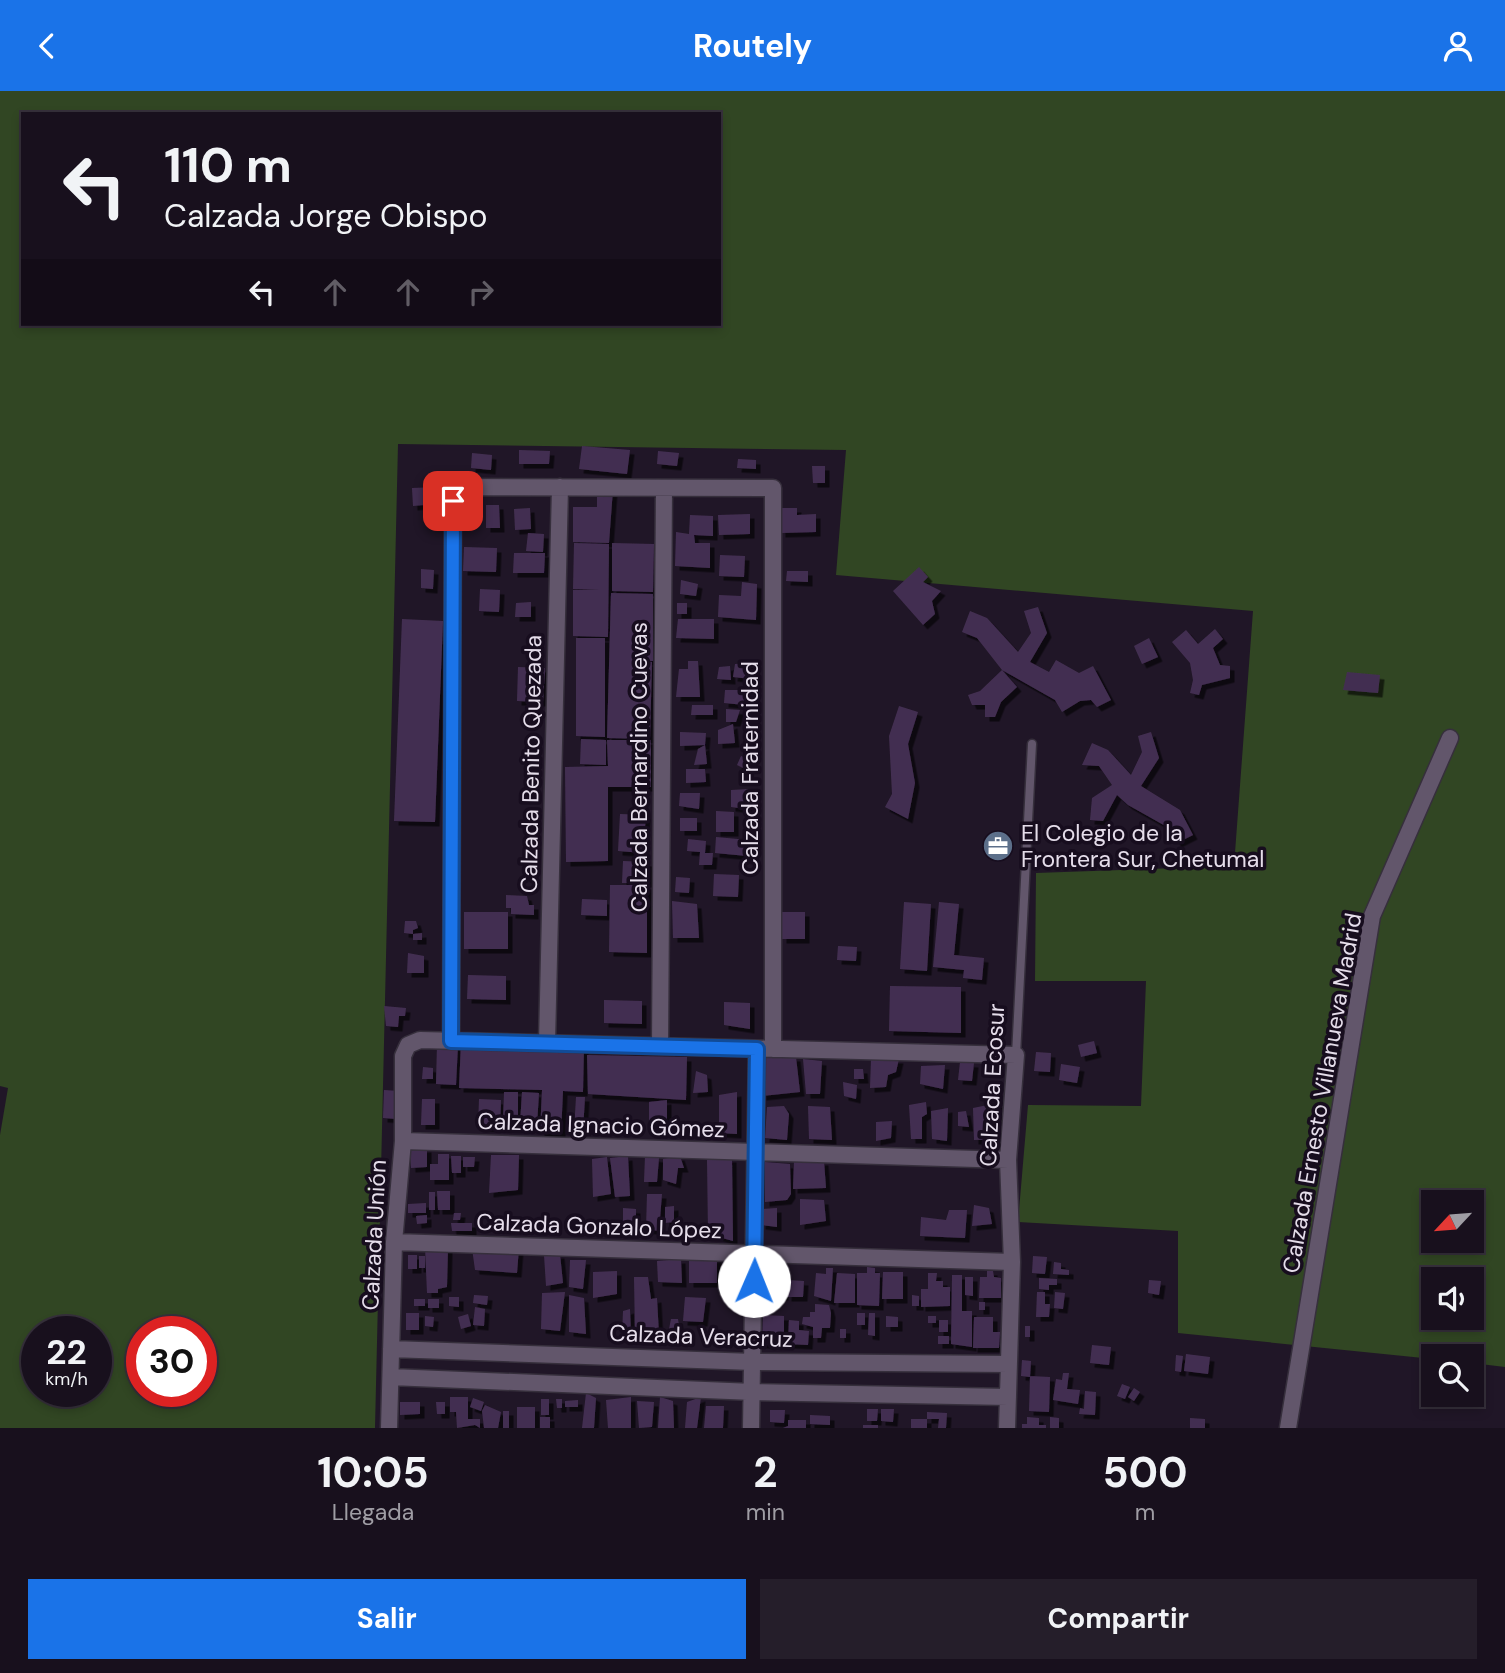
<!DOCTYPE html>
<html lang="es">
<meta charset="utf-8">
<style>
:root{--surface:#18101d;--page:#251e2a;--text:#f1f3f6;--muted:#9f9da4;--line:#36303b;--accent:#1a73e8}
body{margin:0;font-family:"DM Sans",sans-serif;background:var(--page);color:var(--text);height:100vh;display:flex;flex-direction:column;font-size:26px;white-space:nowrap}
*{box-sizing:border-box;margin:0}
p{font-size:23px;color:var(--muted)}
.icon{flex:none;width:38px;height:38px;fill:none;stroke:currentColor;stroke-width:2;stroke-linecap:round;stroke-linejoin:round}
.map{position:relative;height:1337px;overflow:hidden}
.drawer{display:flex;flex-direction:column;background:var(--surface);flex:1}
.drawer>*{flex:none}
.hud{position:absolute;left:21px;top:21px;width:700px;height:214px;border-radius:0px;box-shadow:0 4px 10px #0003,0 0 0 2px var(--line);background:#18101d;color:var(--text);overflow:hidden}
.needle{width:46px;rotate:244deg}
.controls{position:absolute;left:1421px;top:1099px;display:grid;gap:14px}
.controls a{display:grid;place-items:center;width:63px;height:63px;border-radius:0px;background:var(--surface);box-shadow:0 4px 10px #0003,0 0 0 2px var(--line);font-size:35px}
.speed{position:absolute;left:21px;top:1225px;display:flex;gap:14px;font-size:35px;font-weight:700;text-align:center}
.speed>*{display:grid;place-content:center;width:91px;height:91px;border-radius:50%;background:var(--surface);box-shadow:0 4px 10px #0003,0 0 0 2px var(--line);line-height:1}
.speed small{font-size:18px;font-weight:400}
.speed .limit{border:10px solid #d22;background:#fff;color:#111}
.pin{position:absolute;display:grid;place-items:center;width:60px;height:60px;color:#fff;margin:-30px;border-radius:14px;box-shadow:0 4px 10px #0006}
.me{position:absolute;width:77px;margin:-38px;rotate:1deg;stroke-linejoin:round;filter:drop-shadow(0 0 5px #0008)}
.turn{display:flex;align-items:center;gap:24px;height:147px;padding:0 28px;font-size:32px}
.turn .icon{width:91px;height:91px;stroke-width:2.5}
.turn b{display:block;font-size:49px;line-height:60px}
.lanes{display:flex;align-items:center;height:66px;padding:0 28px;background:#0003;justify-content:center;gap:35px;direction:ltr}
.lanes .off{opacity:.35}
.eta{display:flex;justify-content:space-evenly;align-items:center;height:119px;text-align:center}
.eta b{font-size:42px;font-weight:700;line-height:49px}
.cta{display:flex;gap:14px;margin-top:auto;padding:14px 28px}
.cta a{flex:1;height:80px;border-radius:0px;background:var(--accent);color:#fff;font-size:28px;font-weight:700;line-height:80px;text-align:center}
.cta a+a{background:var(--page);color:var(--text)}
header{display:flex;justify-content:space-between;align-items:center;height:91px;padding:0 28px;background:var(--accent);color:#fff;font-size:32px;font-weight:700}
.map>svg:first-child{display:block}
.green{fill:#314623;fill-rule:evenodd}
.building{fill:#432f51;filter:url(#shadow)}
.lines{fill:none;stroke-linecap:round;stroke-linejoin:round}
.service-casing{stroke:#362f3c;stroke-width:11}
.minor-casing{stroke:#362f3c;stroke-width:19}
.service{stroke:#62566b;stroke-width:8}
.minor{stroke:#62566b;stroke-width:16}
.route-casing{stroke:#114b97;stroke-width:18}
.route{stroke:#1a73e8;stroke-width:12}
.labels{text-anchor:middle;stroke-width:7;stroke-linejoin:round;paint-order:stroke}
.street-label{font-size:23px;fill:#e5ddea;stroke:#170d1e}
.poi-label{font-size:23px;fill:#e5ddea;stroke:#170d1e;text-anchor:start}
</style>
<header><svg class="icon" aria-label="back" viewBox="0 0 24 24"><path d="M15 5l-7 7 7 7"/></svg>Routely<svg class="icon" aria-label="person" viewBox="0 0 24 24"><circle cx="12" cy="8" r="4"/><path d="M4 21q1-7 8-7t8 7"/></svg></header>
<div class="map">
<svg width="1505" height="1337" viewBox="0 0 1505 1337">
<defs>
<filter id="shadow"><feDropShadow dx="4.5" dy="4.5" stdDeviation="0" flood-color="#0009"/></filter>
</defs>
<rect width="100%" height="100%" fill="#201627"/>
<!-- green -->
<path class="green" d="M0 0H1505V1276L1472 1272V1265H1433V1268L1178 1242V1140L1018 1131 1028 1014 1141 1015 1146 890H1035L1036 782 1234 775 1253 520 836 484 846 359 398 353 375 1337H0V1044L8 997 0 995ZM23 23H719V233H23ZM1433 1111H1472V1150H1433ZM1433 1188H1472V1227H1433ZM37 1241H96V1300H37ZM142 1241H201V1300H142Z"/>
<!-- building -->
<path class="building" d="M582 355 630 359 627 383 579 378Z
M519 359 550 360 549 373H519Z
M658 360 679 362 677 375 657 373Z
M472 362 492 364 491 379 471 377Z
M738 368 756 369V378L737 377Z
M812 375H825V392H813Z
M436 396 435 413 413 415 412 397Z
M597 397 613 398 609 452 573 451V416H597Z
M486 414H499L500 437H486Z
M530 417 531 438 515 439 514 418Z
M780 417H797V424L816 423V441L781 442Z
M750 423V443L719 444 718 424Z
M690 424 713 425V445L694 444 695 452H710V477L675 475 676 441 689 443Z
M528 442 544 443 543 461 526 460Z
M574 452 609 453 608 546 573 545V499H600L573 498Z
M612 452 654 453 653 501 612 500Z
M464 456 497 457 496 481 463 480Z
M514 462H545L544 482H513Z
M720 464 745 465 744 486 719 485Z
M919 476 928 486 923 491 941 500 932 510 935 523 923 534 893 500Z
M421 478 434 479 433 498 421 497Z
M787 480H808V491L786 490Z
M681 489 698 493 696 505 680 503Z
M742 491 757 493 756 529 718 526 719 504 741 505Z
M480 498 500 499 499 521 479 520Z
M611 502 653 503V570L632 571H652L650 648 607 647Z
M531 511V526H515L516 512Z
M677 512H687V523H677Z
M1038 516 1047 542 1030 571 1049 581 1056 569 1079 582 1093 575 1111 609 1097 616 1091 609 1080 610 1062 621 1055 609 1002 579 977 547 962 541 970 520 987 527 1018 561 1031 542 1024 520Z
M402 528 443 530 435 731 394 730Z
M678 528H714V548L676 547Z
M1215 538 1223 548 1213 557 1220 574 1230 575V587L1202 594 1199 604 1190 602 1193 589 1190 572 1172 551 1186 539 1198 553Z
M576 547H605V646L576 645Z
M1149 547 1158 566 1142 573 1134 555Z
M688 570H698L700 606H676L679 578H688Z
M750 572 751 588 733 586 735 573Z
M730 575 731 589 717 588 719 576Z
M518 576 545 577 543 611 517 610Z
M1002 579 1017 596 1001 611 995 626H985V614H972L968 604 980 600Z
M1347 581 1380 584 1378 602 1343 599Z
M725 599H744L745 614 724 612Z
M692 614H713V624H691Z
M899 615 918 621 908 653 915 692 908 728 885 716 892 703 889 645Z
M726 618 740 619 736 631H726Z
M733 633 735 652 718 653V639Z
M680 641 706 642 705 654 680 655Z
M1151 641 1159 667 1141 695 1180 719 1193 744 1177 752 1169 737 1128 714 1117 704 1103 730 1090 729 1092 707 1112 694 1099 675 1082 674 1092 652 1108 659 1131 684 1142 661 1138 645Z
M581 648 606 649V674L580 673Z
M607 649H651V696H608V770L566 771 565 676 608 675Z
M705 654 707 673 694 674 698 658Z
M741 665 749 669 745 678 737 674Z
M686 678H705L706 691 686 692Z
M749 698 750 711 746 718 731 716V699Z
M680 702H700L699 718 679 715Z
M716 720 734 721V741H716Z
M620 723 646 724 643 762 618 760Z
M680 727H697V740H680Z
M716 746 749 749 747 765 715 762Z
M688 748 706 750 705 762H713L712 774H699L700 761 687 760Z
M623 770 648 771V792H622Z
M714 783 739 784 738 806 713 805Z
M676 786 690 787 689 802 675 801Z
M610 794H647V862L609 861Z
M506 804 527 805 529 814H534V824L511 823V817H506Z
M582 808 607 809V825L581 824Z
M672 810 697 813 699 847H673Z
M904 811 931 813 927 880 900 878Z
M939 811 959 813 954 864 984 867 982 889 963 887 964 879 933 876Z
M464 821H508V858H464Z
M782 821H805V848H782Z
M405 830H416L418 837 413 839V843L404 842Z
M422 842V849H413V843Z
M838 855 857 856 856 870 837 869Z
M408 862 424 865V882H407Z
M468 884 506 885V909L467 908Z
M890 895 961 896V942L889 940Z
M604 909 642 910V933L604 932Z
M724 911 750 912V938L724 934Z
M384 915 406 917 405 925H399L398 936 386 935Z
M1094 950 1097 962 1081 966 1078 954Z
M461 951 584 955 583 1001 563 1000 561 1043 540 1042 542 999 459 997Z
M437 953 458 954 456 994 436 993Z
M1036 961 1051 962 1050 981 1034 980Z
M587 964 687 966 686 1009 588 1003Z
M761 964 796 966 800 1001 762 1005Z
M803 968 822 970 820 1003H806Z
M871 968H899L896 981 888 984 886 996 870 997Z
M960 971 974 972 972 990 958 989Z
M1061 973 1080 976 1077 992 1059 989Z
M945 974 943 998 920 993 921 975Z
M423 976 433 977V988H422Z
M854 978H863L864 988H854Z
M696 980 707 984 708 1001 693 1002Z
M843 991 857 994 856 1008 844 1005Z
M384 999 399 1000 397 1028 383 1027Z
M504 1001H518V1031H503Z
M522 1001 539 1002 537 1034 520 1033Z
M737 1001V1043L719 1042V1004Z
M576 1006H585L583 1040H574Z
M422 1008H435V1034H421Z
M479 1008 501 1009 500 1037 478 1036Z
M667 1009V1040L649 1041V1011Z
M926 1011 927 1023 922 1026V1048H911L909 1014Z
M998 1012 999 1048 974 1049 973 1017Z
M784 1015 789 1023 787 1049 765 1047 767 1016Z
M808 1015 830 1016 832 1049 809 1048Z
M948 1017 947 1050 932 1048 931 1020Z
M966 1020 969 1036 958 1035V1021Z
M892 1030 891 1047 876 1050V1031Z
M427 1057V1076L411 1077 410 1058Z
M438 1063H449V1089H430V1073H438Z
M491 1064H519L518 1099 489 1102Z
M451 1065H461V1082H452Z
M628 1065 630 1105 615 1106 610 1067Z
M645 1065 659 1067 657 1091H644Z
M680 1065 684 1077H678L676 1093 663 1089V1068Z
M463 1066H475L474 1076H463Z
M607 1066 611 1103 593 1106 592 1068Z
M707 1067H732L733 1150 708 1143Z
M794 1070H824L826 1097 793 1098Z
M765 1071 790 1073 791 1103 787 1109 765 1111Z
M437 1100H450V1119H438Z
M429 1101H435V1119H429Z
M647 1103H662L659 1140 646 1138Z
M800 1108 824 1109 826 1130 800 1134Z
M426 1112V1122H408V1113Z
M974 1114 989 1117 992 1133 972 1135Z
M674 1115V1131L665 1132V1116Z
M623 1117 636 1118V1138L623 1137Z
M777 1117V1136L761 1134 762 1118Z
M949 1119H967L965 1147 920 1145 921 1126 946 1129Z
M454 1122H461L460 1129H453Z
M427 1124V1132L417 1133 416 1125Z
M451 1132H472V1140H452Z
M425 1156 448 1157 447 1196 438 1198V1202H427Z
M472 1157H519L517 1182 475 1179Z
M560 1163 563 1192 546 1195 544 1164Z
M408 1164H417V1178H408Z
M419 1165H425V1177H419Z
M1033 1165 1047 1166 1045 1183 1032 1182Z
M717 1167V1192H689V1170Z
M681 1168 682 1192 658 1191 657 1170Z
M570 1169H586L583 1198 569 1196Z
M1054 1171 1061 1172V1178L1069 1179V1184L1053 1183Z
M867 1176 875 1177V1182H880L879 1215 857 1214V1182H867Z
M826 1177H833L831 1210 814 1205 816 1182 826 1183Z
M617 1180V1203L593 1207V1181Z
M987 1180H993L994 1186 1001 1187V1207H979L980 1186H987Z
M883 1181H903V1208H882Z
M766 1182 780 1183V1189L785 1190 784 1205 765 1204Z
M837 1182 855 1183V1212H834Z
M928 1182H937L936 1190H943V1196H950V1215L921 1216V1198H928Z
M952 1184H962V1220H972V1256L951 1253Z
M634 1186H648L651 1208 657 1207 659 1244H635Z
M965 1186H973V1205L965 1204Z
M1039 1187 1057 1188V1194H1049V1199L1039 1198Z
M788 1189 804 1190 803 1206H787Z
M1149 1189 1161 1190 1159 1204 1148 1202Z
M565 1201 560 1240 541 1238 542 1202Z
M1037 1201H1045V1213H1050L1049 1226H1036Z
M1055 1201 1065 1202 1063 1218 1054 1217Z
M474 1204 488 1205 487 1214 473 1212Z
M569 1204 584 1207 586 1243 569 1241Z
M912 1204 919 1205V1215H912Z
M449 1206H459V1216L449 1215Z
M685 1206 706 1207 703 1231 683 1230Z
M414 1208H425V1215H414Z
M428 1208H439V1217H428Z
M979 1211H985V1219H979Z
M815 1213 829 1214 831 1222 830 1237H822L821 1247H813V1236L802 1233 803 1226H810V1221H815Z
M475 1216 485 1218 484 1235 473 1234Z
M630 1218 631 1244 622 1245 623 1220Z
M406 1222H419V1239H406Z
M857 1222H865V1234H857Z
M869 1222H875V1245L868 1244Z
M468 1223 471 1235 461 1238 458 1226Z
M763 1224 784 1225V1242H776L775 1254 762 1253Z
M425 1225 434 1226 433 1236 425 1235Z
M886 1225 898 1226V1236H886Z
M928 1225H936V1232H928Z
M974 1226H993V1241H1000L999 1257H973Z
M671 1228H678L680 1241 668 1243Z
M789 1229 799 1230V1239L809 1240 808 1254 788 1253Z
M939 1229H948V1241H939Z
M1025 1235H1030V1246H1025Z
M840 1238H846V1247H840Z
M938 1245H949V1253H938Z
M1092 1254 1111 1256 1109 1274 1090 1272Z
M1186 1263 1210 1266 1208 1283 1184 1280Z
M1176 1264 1183 1265 1181 1281 1175 1280Z
M1022 1269 1031 1270 1030 1286 1021 1285Z
M1063 1282H1069L1067 1298 1080 1299 1078 1313 1053 1309 1056 1288 1062 1289Z
M1030 1285 1050 1286 1049 1321 1029 1320Z
M1122 1293 1130 1296 1125 1308 1117 1305Z
M1134 1297 1140 1301 1134 1310 1128 1306Z
M1085 1300 1096 1301 1095 1324 1079 1323 1080 1317 1084 1318Z
M586 1302 596 1307 594 1337H582Z
M450 1306H468V1328H480V1337L475 1334 457 1337 456 1321H450Z
M631 1306V1337H608L606 1309Z
M660 1306 673 1310 674 1337H658Z
M701 1306 697 1337H685L687 1311Z
M473 1307 484 1311 481 1320 470 1316Z
M541 1308H549V1324H541Z
M556 1308H562V1317H557Z
M578 1309V1316H565V1310Z
M637 1310 654 1311 652 1336 639 1337Z
M400 1311H420V1323L400 1324Z
M436 1311H445V1323H437Z
M485 1314 501 1321 498 1337H484L482 1320Z
M706 1315H724L723 1337H704Z
M517 1316H535V1337H517Z
M867 1318H878L877 1330H867Z
M881 1318H894L893 1331 881 1330Z
M770 1319H785L784 1332 770 1331Z
M503 1320H509V1337H503Z
M927 1321 947 1322 946 1337H938L939 1328H927V1337H911V1328H927Z
M810 1324 830 1325V1334L810 1333Z
M540 1326H550V1337H540Z
M1027 1326 1039 1327V1334H1046V1337H1022V1333H1027Z
M1050 1326 1059 1327V1337H1050Z
M1190 1327 1205 1328V1337H1190Z
M788 1329H806V1337H783L788 1335Z
M863 1334H878V1337H863Z"/>
<g class="lines">
<!-- service casing -->
<g class="service-casing">
<path id="service" d="M1016 964 1032 653"/>
</g>
<!-- minor casing -->
<g class="minor-casing">
<path id="minor" d="M451 950 453 410 468 396 773 397V958
M547 951 560 396
M660 955 664 397
M403 1050 1008 1069
M394 1151 1012 1171
M391 1258 753 1271 1009 1273
M391 1286 753 1301 1008 1306
M389 1337 394 1151 403 1050V965L408 954 420 949 1016 964 1008 1069 1012 1171 1007 1337
M751 1337 757 958
M1288 1337 1372 825 1450 647"/>
</g>
<!-- service -->
<use href="#service" class="service"/>
<!-- minor -->
<use href="#minor" class="minor"/>
</g>
<g class="lines">
<!-- route casing -->
<g class="route-casing">
<path id="route" d="M453 410 451 950 757 958 754 1190"/>
</g>
<!-- route -->
<use href="#route" class="route"/>
</g>
<!-- icons -->
<defs>
<g id="office-disc" transform="scale(1.575)"><circle r="9.5" fill="#5c6f8a" stroke="#170d1e"/><path d="M-6-3h4V-5.5h4V-3h4V5H-6ZM-1-4.5V-3h2v-1.5ZM-6 0V1H6V0Z" fill="#fff"/></g>
</defs>
<g fill-rule="evenodd">
<use href="#office-disc" x="998" y="755"/>
</g>
<g class="labels">
<!-- street labels -->
<g class="street-label">
<text transform="translate(531 673) rotate(-89)" y="8">Calzada Benito Quezada</text>
<text transform="translate(639 676) rotate(-90)" y="8">Calzada Bernardino Cuevas</text>
<text transform="translate(750 677) rotate(-90)" y="8">Calzada Fraternidad</text>
<text transform="translate(992 994) rotate(-87)" y="8">Calzada Ecosur</text>
<text transform="translate(1322 1002) rotate(-80)" y="8">Calzada Ernesto Villanueva Madrid</text>
<text transform="translate(601 1034) rotate(2)" y="8">Calzada Ignacio Gómez</text>
<text transform="translate(599 1135) rotate(2)" y="8">Calzada Gonzalo López</text>
<text transform="translate(374 1144) rotate(-87)" y="8">Calzada Unión</text>
<text transform="translate(701 1245) rotate(2)" y="8">Calzada Veracruz</text>
</g>
<!-- poi labels -->
<g class="poi-label">
<text x="1021" y="750">El Colegio de la<tspan x="1021" dy="26">Frontera Sur, Chetumal</tspan></text>
</g>
</g>
</svg>
<div class="controls">
<a><svg class="needle" viewBox="-14 -14 28 28"><path d="M0-13l5 13h-10z" fill="#e53935"/><path d="M0 13l5-13h-10z" fill="#9f9da4"/></svg></a>
<a><svg class="icon" aria-label="sound" viewBox="0 0 24 24"><path d="M4 9h4l5-4v14l-5-4H4zM17 9q2 3 0 6"/></svg></a>
<a><svg class="icon" aria-label="search" viewBox="0 0 24 24"><circle cx="10" cy="10" r="6"/><path d="M15 15l6 6"/></svg></a>
</div>
<div class="speed"><div>22<small>km/h</small></div><div class="limit">30</div></div>
<div class="pin" style="left:453px;top:410px;background:#d93025"><svg class="icon" aria-label="arrive" viewBox="0 0 24 24"><path d="M6 21V4h12l-3 4 3 4H6"/></svg></div>
<svg class="me" style="left:754px;top:1190px" viewBox="-20 -20 40 40"><circle r="19" fill="#fff"/><path d="M0-13L10 11 0 6-10 11z" fill="#1a73e8"/></svg>
<div class="hud">
<div class="turn"><svg class="icon" aria-label="left" viewBox="0 0 24 24"><path d="M17 20v-9H6M10 6l-5 5 5 5"/></svg><div><b>110 m</b>Calzada Jorge Obispo</div></div>
<div class="lanes"><svg class="icon" aria-label="left" viewBox="0 0 24 24"><path d="M17 20v-9H6M10 6l-5 5 5 5"/></svg><svg class="icon off" aria-label="ahead" viewBox="0 0 24 24"><path d="M12 20V5M6 11l6-6 6 6"/></svg><svg class="icon off" aria-label="ahead" viewBox="0 0 24 24"><path d="M12 20V5M6 11l6-6 6 6"/></svg><svg class="icon off" aria-label="right" viewBox="0 0 24 24"><path d="M7 20v-9h11M14 6l5 5-5 5"/></svg></div>
</div>
</div>
<section class="drawer">
<div class="eta">
<div><b>10:05</b><p>Llegada</p></div>
<div><b>2</b><p>min</p></div>
<div><b>500</b><p>m</p></div>
</div>
<div class="cta"><a>Salir</a><a>Compartir</a></div>
</section>
